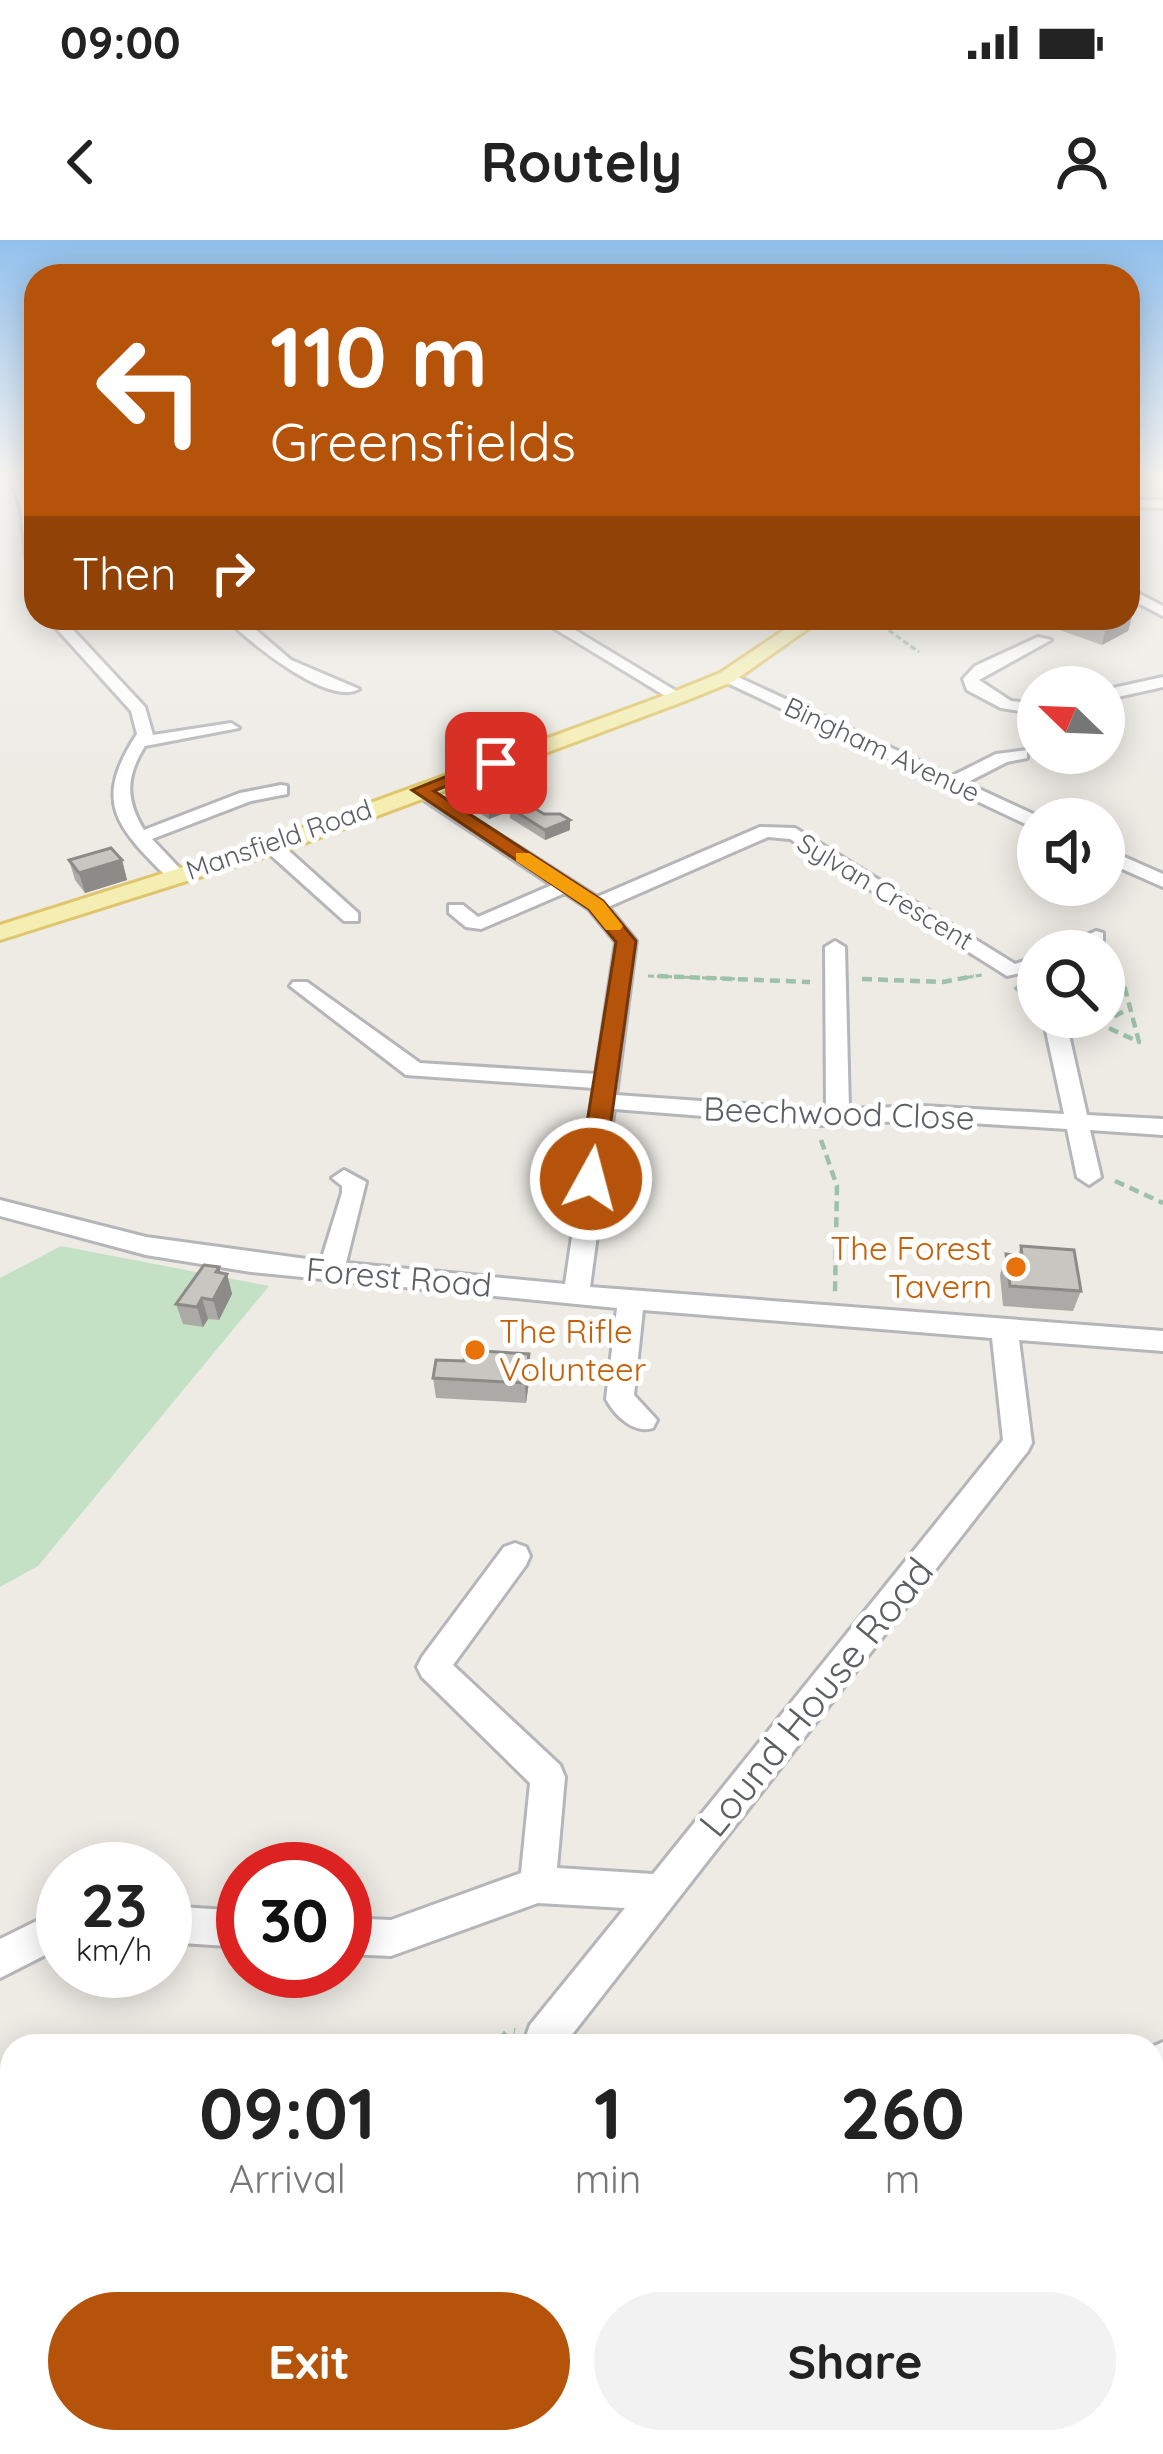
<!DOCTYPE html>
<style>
:root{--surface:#fff;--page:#f2f2f2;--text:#222;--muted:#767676;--accent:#b45309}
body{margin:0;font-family:Quicksand,sans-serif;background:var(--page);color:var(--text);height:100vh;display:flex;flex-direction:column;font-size:45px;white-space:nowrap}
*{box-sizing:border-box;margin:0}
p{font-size:39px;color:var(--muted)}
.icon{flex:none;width:66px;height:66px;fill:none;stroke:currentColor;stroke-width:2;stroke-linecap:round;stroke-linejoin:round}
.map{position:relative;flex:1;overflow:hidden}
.side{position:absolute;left:0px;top:1794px;width:1164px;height:420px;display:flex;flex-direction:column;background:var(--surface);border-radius:36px 36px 0 0;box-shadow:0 6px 30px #0003}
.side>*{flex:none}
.guide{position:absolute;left:24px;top:24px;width:1116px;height:366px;border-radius:36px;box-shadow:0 6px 30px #0003;background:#b45309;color:#fff;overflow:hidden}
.needle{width:78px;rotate:293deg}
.fabs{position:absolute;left:1017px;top:426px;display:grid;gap:24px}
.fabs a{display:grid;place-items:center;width:108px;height:108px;border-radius:50%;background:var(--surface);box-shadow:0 6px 30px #0003;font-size:60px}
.speed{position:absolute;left:36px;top:1602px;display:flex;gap:24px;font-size:60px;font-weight:700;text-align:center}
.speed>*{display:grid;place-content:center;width:156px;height:156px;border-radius:50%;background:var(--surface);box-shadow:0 6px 30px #0003;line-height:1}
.speed small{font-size:30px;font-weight:400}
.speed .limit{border:18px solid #d22;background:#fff;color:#111}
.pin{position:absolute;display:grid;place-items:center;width:102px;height:102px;color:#fff;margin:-51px;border-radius:24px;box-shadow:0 6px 18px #0006}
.me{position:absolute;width:132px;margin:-66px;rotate:7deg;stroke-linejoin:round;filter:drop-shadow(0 0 9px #0008)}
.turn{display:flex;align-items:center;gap:42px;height:252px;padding:0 48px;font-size:54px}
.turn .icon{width:156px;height:156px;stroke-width:2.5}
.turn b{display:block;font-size:84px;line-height:102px}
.then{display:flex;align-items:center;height:114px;padding:0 48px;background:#0003;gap:24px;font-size:45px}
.eta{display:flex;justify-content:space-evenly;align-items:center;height:204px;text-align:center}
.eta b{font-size:72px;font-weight:700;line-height:84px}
.action{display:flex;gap:24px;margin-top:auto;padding:24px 48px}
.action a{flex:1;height:138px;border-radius:72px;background:var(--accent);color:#fff;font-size:48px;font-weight:700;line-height:138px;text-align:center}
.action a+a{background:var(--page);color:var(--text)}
.status{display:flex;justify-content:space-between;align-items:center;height:84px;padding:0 60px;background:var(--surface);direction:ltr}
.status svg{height:33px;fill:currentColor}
header{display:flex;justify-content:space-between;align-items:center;height:156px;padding:0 48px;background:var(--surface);font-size:54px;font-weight:700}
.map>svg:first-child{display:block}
.green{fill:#c4e1c6}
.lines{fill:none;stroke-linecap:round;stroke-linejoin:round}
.minor-casing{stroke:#b5b6ba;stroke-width:6}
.major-casing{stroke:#dfc56b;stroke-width:6}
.path-far2{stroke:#9ec1aa;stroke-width:3;stroke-dasharray:6 3;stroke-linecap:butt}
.path-far1{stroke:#9ec1aa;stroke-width:4.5;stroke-dasharray:10 6;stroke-linecap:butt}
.path{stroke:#9ec1aa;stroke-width:6;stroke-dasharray:18 9;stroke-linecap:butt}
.minor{fill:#fff;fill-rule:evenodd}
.major{fill:#f4eeb2;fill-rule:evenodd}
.wall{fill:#acaaa6}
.shaded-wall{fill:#8c8b87}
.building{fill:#c8c6c1;stroke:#8c8b87;stroke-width:3}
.route{fill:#b45309;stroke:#753606;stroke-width:3}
.slow{fill:#f59e0b}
.food-dot{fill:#e8710a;stroke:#fff;stroke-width:4.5}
.labels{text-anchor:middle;stroke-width:10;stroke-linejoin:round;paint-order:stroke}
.far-street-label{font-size:27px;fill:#5c5f63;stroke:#fff}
.street-label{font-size:33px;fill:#5c5f63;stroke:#fff}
.food-label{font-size:33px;fill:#c56008;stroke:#fff;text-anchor:end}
.near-street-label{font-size:39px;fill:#5c5f63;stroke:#fff}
</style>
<div class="status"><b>09:00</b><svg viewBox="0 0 49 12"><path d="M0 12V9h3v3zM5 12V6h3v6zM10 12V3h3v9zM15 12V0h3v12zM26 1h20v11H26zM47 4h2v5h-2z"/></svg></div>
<header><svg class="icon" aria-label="back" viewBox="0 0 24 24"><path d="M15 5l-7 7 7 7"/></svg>Routely<svg class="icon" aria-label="person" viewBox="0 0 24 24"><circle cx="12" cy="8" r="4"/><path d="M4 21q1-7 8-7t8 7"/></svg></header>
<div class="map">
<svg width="1163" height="2214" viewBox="0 0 1163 2214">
<rect width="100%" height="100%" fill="#edebe4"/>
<!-- green -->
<path class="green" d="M61 1006 269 1046 38 1326 0 1347V1038Z"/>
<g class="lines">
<!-- minor casing -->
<g class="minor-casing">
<path id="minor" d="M10 235H22L33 267 36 321 26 318 21 267Z
M1140 260H1163V268L1135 267Z
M1128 348 1163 366V376L1128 358Z
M47 378H62L145 467 153 495 231 483 239 488 145 506C126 536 125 559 144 590L240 553 281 545 287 546V554L251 561 152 599 187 636 170 640C118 588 91 564 137 494L131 471Z
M226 378H242L291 420 359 449C329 467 247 401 226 378Z
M537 378H555L686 457 672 460Z
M1038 397 1051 400 979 440 1011 461 1038 464V474L1001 468 967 450 963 439 975 426Z
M727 432 952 536 996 514 1027 510V518L1007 522 966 543 1044 579H1038V588L1032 587 721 440V434Z
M1163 437V447L1104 460V450Z
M421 545 597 657 760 587 795 588 1015 724 1038 716V729L1007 736 790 599 768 597 608 667 636 701 616 855 826 870 825 707 835 701 845 707 849 869 922 866 1064 874 1043 777H1065L1087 875 1163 879V895L1090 890 1101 937 1089 945 1077 937 1067 889 922 880 820 885 614 869 590 1047 1163 1091V1111L1019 1100 1032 1203 1028 1211 563 1806H528L525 1799 530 1785 625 1668 538 1663 391 1716 345 1714V1678L391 1680 521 1633 530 1543 422 1437 417 1427 422 1417 504 1307 515 1303 526 1307 530 1316 526 1325 453 1425 560 1525 565 1537 557 1628 653 1634 1003 1200 992 1098 643 1070 634 1155 657 1180 653 1188C634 1194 615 1176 606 1159L617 1068 251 1032 146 1015 0 976V960L146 997 321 1021 342 953V946L332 938 344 930 366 942 346 1023 565 1044 594 848 406 835 290 746 293 742H307L420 823 596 834 616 702 589 669 565 653 481 689 466 687 449 673V665H463L478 677 552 645 415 554 412 550Z
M265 602H279L358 673V681H344L265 610Z
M1104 608 1163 634V647L1104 621Z
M1096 691 1103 693V701L1080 711H1053Z
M165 1666 243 1671V1707L165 1702Z
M63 1668V1706L0 1738V1699Z
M1163 1802V1860L1152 1865V1807Z
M23 2202H90L85 2214H18Z
M194 2202H240V2214H194Z
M582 2202H643L648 2214H587Z
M1057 2202H1103L1102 2214H1056Z"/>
</g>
<!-- major casing -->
<g class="major-casing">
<path id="major" d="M802 378H823L734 441 685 461 288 609 0 700V685L272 599 671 453 720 433Z"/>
</g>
<!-- path-far2 -->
<path class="path-far2" d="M836 379 887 389 919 412
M1104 729 1120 739
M648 736 739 739
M862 739H872
M958 739 982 735"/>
<!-- path-far1 -->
<path class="path-far1" d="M658 736 810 742
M862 739 943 742 974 736
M1015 747 1038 767
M1078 783 1100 784 1139 802 1123 741 1116 736
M1100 784 1130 768
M821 900 837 946 835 1053
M1115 941 1163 963"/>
<!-- path -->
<path class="path" d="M494 1806 509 1790 515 1791"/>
<!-- minor -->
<use href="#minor" class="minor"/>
<!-- major -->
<use href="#major" class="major"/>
</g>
<!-- wall -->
<path class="wall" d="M1128 372 1133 373 1128 391 1102 405 1048 386 1050 378H1128Z
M467 547 533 562 527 565 570 590 545 600 510 578V571L489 579 468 566Z
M69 620H122L127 640 85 653 75 640Z
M1021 1006 1081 1051 1073 1071 1003 1066 1000 1035 1006 1014 1018 1015Z
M221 1033 227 1034 232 1054 219 1080 208 1079 203 1087 183 1084 176 1064Z
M530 1134 526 1163 436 1158 433 1138Z"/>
<!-- shaded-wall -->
<path class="shaded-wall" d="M1133 373 1128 391 1102 405 1106 387 1124 378H1128Z
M532 543 533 562 513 570 510 568V571L489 579 488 560Z
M570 580V590L545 600V590Z
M122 620 127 640 85 653 79 633Z
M219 1027 223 1041 227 1034 232 1054 219 1080 213 1060 216 1032Z
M202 1058 208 1079 203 1087 197 1067Z
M529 1114 530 1134 526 1163 525 1143Z"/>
<!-- building -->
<path class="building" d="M1080 378H1124L1106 387Z
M488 530 511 544 524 539 532 543 488 560 467 547 469 538Z
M503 534 516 542 511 544 498 536Z
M524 562 544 574H560L570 580 545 590 510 568Z
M111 608 122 620 79 633 69 620Z
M1021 1006 1074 1010 1081 1051 1010 1046 1006 1014 1022 1016Z
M204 1025 219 1027 216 1032 227 1034 213 1060 202 1058 197 1067 176 1064Z
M465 1110 529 1114 525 1143 433 1138 436 1120 464 1121Z"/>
<!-- sky -->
<linearGradient id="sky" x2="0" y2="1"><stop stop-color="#91c0ed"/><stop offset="0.43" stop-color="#f7f6f3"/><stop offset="1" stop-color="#f7f6f3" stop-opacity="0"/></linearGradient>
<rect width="1163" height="545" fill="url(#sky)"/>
<!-- route -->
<path class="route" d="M490 519 505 523 434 551 603 661 636 701 603 939 591 947 578 939 616 702 589 669 412 550Z"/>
<!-- slow -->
<path class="slow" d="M516 613H529L603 661 623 686 620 690H606L589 669 516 621Z"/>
<!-- markers -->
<g class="food-dot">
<circle cx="1016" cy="1027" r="12"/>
<circle cx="475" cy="1110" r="12"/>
</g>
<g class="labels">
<!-- far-street labels -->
<g class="far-street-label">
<text transform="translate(882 510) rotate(25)" y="9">Bingham Avenue</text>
<text transform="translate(279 600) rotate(-19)" y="9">Mansfield Road</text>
<text transform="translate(885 652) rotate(31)" y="9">Sylvan Crescent</text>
</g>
<!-- street labels -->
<g class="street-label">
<text transform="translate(839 873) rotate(2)" y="12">Beechwood Close</text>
<text transform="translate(399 1037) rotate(5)" y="12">Forest Road</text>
</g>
<!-- food labels -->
<g class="food-label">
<text x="992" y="1020">The Forest<tspan x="992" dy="38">Tavern</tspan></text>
<text x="499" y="1103" text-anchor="start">The Rifle<tspan x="499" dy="38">Volunteer</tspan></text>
</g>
<!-- near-street labels -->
<g class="near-street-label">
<text transform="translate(816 1457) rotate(-51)" y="14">Lound House Road</text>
</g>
</g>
</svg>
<div class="fabs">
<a><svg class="needle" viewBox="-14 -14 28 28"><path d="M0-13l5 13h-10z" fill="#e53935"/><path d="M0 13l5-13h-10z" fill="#767676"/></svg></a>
<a><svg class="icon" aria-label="sound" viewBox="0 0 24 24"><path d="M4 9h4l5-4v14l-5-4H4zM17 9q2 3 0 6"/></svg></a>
<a><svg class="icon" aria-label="search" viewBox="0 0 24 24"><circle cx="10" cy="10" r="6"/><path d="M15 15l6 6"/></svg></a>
</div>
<div class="speed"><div>23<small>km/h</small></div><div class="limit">30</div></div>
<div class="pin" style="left:496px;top:523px;background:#d93025"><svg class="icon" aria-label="arrive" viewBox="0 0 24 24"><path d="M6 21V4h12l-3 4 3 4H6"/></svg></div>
<svg class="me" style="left:591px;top:939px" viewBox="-20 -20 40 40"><circle r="17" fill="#b45309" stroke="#fff" stroke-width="3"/><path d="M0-11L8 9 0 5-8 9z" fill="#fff"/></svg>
<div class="guide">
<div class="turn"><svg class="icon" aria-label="left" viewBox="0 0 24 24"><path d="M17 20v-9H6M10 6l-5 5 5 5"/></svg><div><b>110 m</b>Greensfields</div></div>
<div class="then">Then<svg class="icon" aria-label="right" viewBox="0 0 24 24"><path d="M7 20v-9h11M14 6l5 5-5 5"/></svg></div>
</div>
<section class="side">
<div class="eta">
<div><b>09:01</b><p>Arrival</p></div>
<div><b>1</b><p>min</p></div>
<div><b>260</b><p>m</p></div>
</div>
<div class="action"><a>Exit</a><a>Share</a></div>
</section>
</div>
